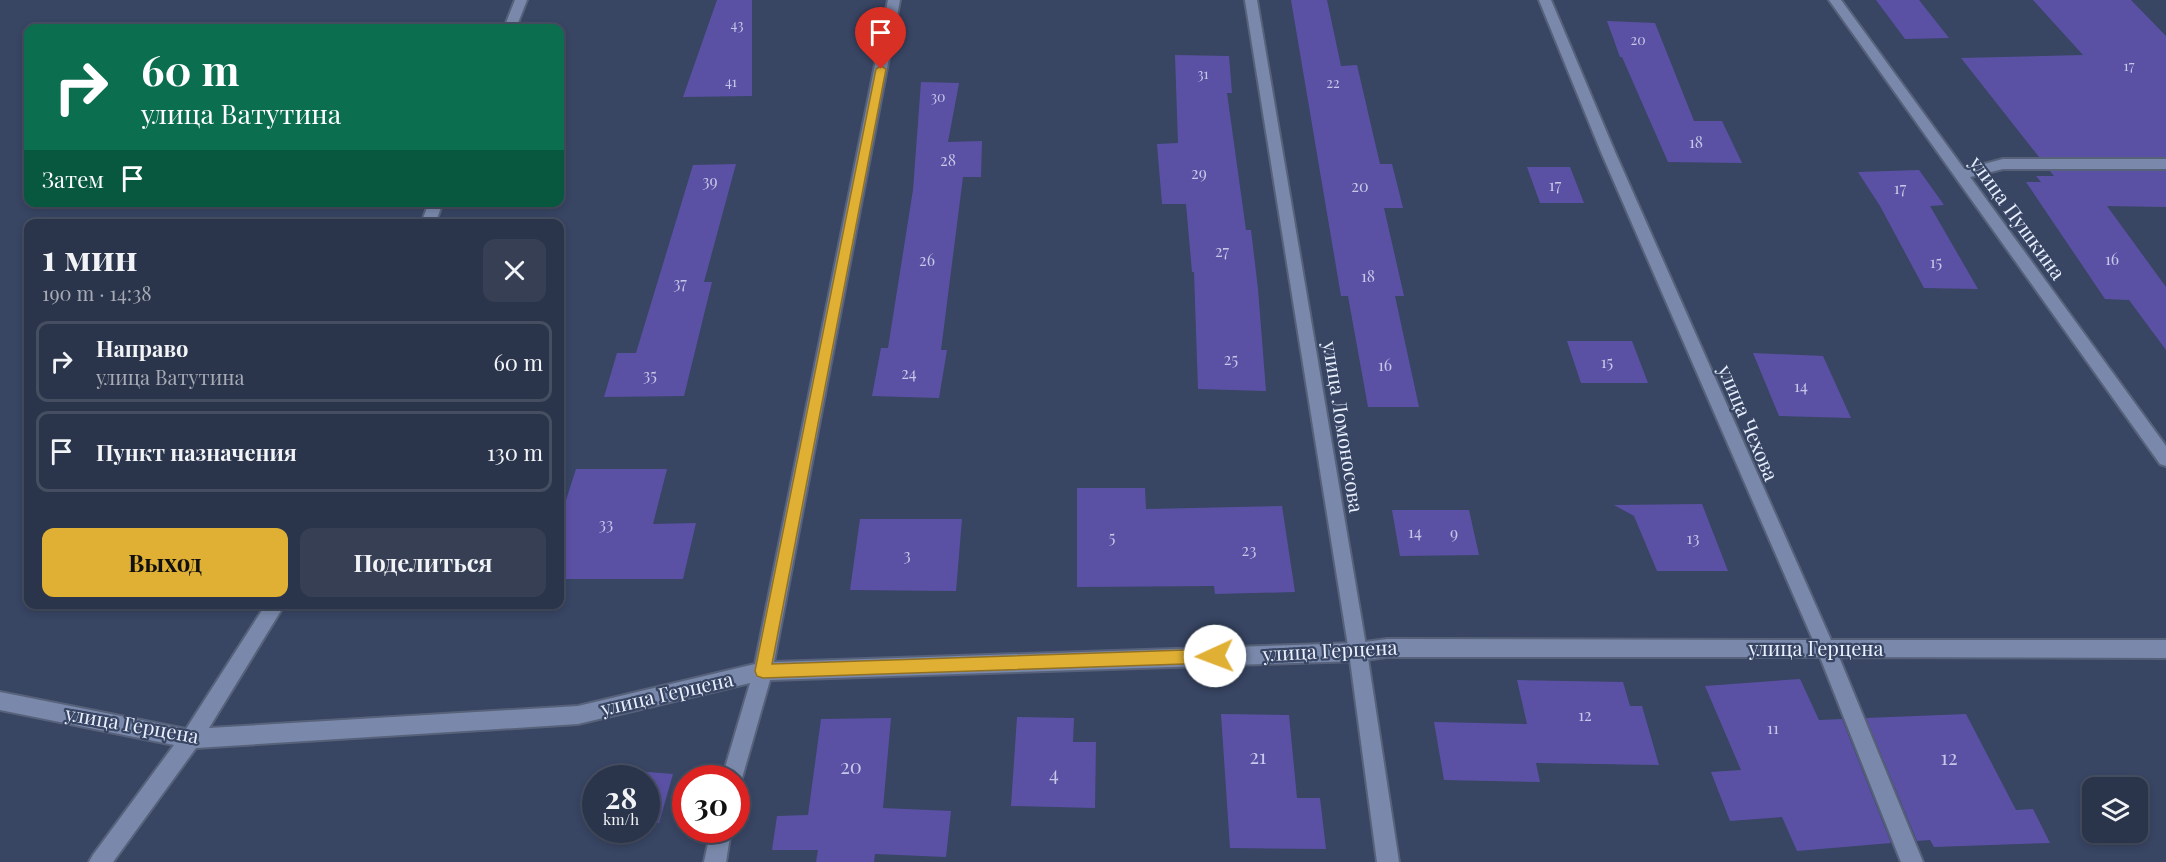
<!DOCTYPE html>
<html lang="ru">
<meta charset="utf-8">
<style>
:root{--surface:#2a344a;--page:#363f54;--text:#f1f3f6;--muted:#a5aab5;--line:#464f62;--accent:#e0b034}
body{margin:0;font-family:"Playfair Display",serif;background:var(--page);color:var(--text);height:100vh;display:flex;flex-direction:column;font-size:22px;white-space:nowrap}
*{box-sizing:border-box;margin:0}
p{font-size:20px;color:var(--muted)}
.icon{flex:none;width:33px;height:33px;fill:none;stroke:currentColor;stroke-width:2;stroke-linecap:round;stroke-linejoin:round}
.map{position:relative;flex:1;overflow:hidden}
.drawer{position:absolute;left:24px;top:219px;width:540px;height:390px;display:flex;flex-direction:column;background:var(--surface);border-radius:12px;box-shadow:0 3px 9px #0003,0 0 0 2px var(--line)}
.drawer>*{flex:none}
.hud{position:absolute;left:24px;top:24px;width:540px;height:183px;border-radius:12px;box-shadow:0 3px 9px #0003,0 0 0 2px var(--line);background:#0b6e4f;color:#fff;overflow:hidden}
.controls{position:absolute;left:2082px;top:777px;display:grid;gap:12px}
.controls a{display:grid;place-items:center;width:66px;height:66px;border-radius:12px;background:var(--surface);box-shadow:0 3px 9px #0003,0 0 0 2px var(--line);font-size:30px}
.speed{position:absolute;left:582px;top:765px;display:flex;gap:12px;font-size:30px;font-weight:700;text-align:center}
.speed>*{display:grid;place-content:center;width:78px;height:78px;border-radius:50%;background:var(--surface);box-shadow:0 3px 9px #0003,0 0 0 2px var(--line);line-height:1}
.speed small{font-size:15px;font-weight:400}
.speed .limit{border:9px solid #d22;background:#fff;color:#111}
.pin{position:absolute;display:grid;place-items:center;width:51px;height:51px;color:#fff;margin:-62px -26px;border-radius:50% 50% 50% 0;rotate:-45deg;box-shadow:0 0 6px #0007}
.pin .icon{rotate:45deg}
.me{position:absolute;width:66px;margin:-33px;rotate:268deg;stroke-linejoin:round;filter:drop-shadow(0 0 4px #0008)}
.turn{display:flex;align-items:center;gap:21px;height:126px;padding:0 18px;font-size:27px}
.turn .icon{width:78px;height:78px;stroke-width:2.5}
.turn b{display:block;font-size:42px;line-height:51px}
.then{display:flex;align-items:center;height:57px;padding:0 18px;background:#0003;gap:12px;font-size:22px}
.round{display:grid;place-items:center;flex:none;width:63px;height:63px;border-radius:12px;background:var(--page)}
.summary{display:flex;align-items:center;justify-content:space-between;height:102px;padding:0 18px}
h1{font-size:36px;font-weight:700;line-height:45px}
.cta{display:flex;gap:12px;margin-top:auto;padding:12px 18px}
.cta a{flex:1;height:69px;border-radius:12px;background:var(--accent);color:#111;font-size:24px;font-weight:700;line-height:69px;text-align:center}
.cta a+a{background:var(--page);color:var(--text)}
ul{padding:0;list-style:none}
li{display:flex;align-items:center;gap:18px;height:81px;margin:0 12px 9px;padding:0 6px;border:3px solid var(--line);border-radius:12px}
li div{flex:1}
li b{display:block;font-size:22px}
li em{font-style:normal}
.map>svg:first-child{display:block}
.building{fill:#5b51a4}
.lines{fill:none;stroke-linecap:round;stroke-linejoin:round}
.service-casing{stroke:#57627a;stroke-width:4}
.minor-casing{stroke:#57627a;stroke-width:4}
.tertiary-casing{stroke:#57627a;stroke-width:4}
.service{fill:#7a89ab;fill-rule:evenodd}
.minor{fill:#7a89ab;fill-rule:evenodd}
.tertiary{fill:#7a89ab;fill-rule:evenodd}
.route{fill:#e0b034;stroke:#927222;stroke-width:1.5}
.labels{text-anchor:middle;stroke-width:4.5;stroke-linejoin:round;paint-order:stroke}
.far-number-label{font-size:14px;fill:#c5c8e8}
.number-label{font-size:16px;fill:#c5c8e8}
.street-label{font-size:20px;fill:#e8effe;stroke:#384563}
.near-number-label{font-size:20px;fill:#c5c8e8}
</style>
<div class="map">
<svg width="2166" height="862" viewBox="0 0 2166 862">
<rect width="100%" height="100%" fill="#384563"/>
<!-- building -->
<path class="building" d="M717 0H752V96L683 97Z
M1291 0H1327L1341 66 1357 65 1380 164H1392L1403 208H1384L1404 296H1395L1419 407H1368L1348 296H1341Z
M1876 0H1919L1949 38 1905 39Z
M2033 0H2131L2166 36V157H2039L1961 58 2083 55Z
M1607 21 1655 23 1694 121H1722L1742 163 1668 162 1622 57H1620Z
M1175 55 1229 56 1232 93H1227L1246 230H1251L1258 289 1266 391 1198 389 1194 272H1192L1186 204H1162L1157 144 1178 143Z
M921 82 959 83 948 142 982 141 981 177H963L941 350H947L939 398 872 396 881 348H888L913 190Z
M736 164 704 282H712L684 396 604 397 617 353H636L693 165Z
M1527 167H1570L1584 203H1540Z
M1919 170 1944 205 1930 206 1978 289 1924 288 1880 206 1858 172Z
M2050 171H2166V207L2107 206 2166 287V350L2129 300 2105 299 2026 182H2041L2036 176H2054Z
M1567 341H1632L1648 383H1581Z
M1753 353 1823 356 1851 418 1779 416Z
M576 469H667L653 524 696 523 683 579H560V519Z
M1077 488H1145L1146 509 1282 506 1295 592 1215 594 1214 586 1077 587Z
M1702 504 1728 571H1657L1634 516 1614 505Z
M1392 510H1469L1479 555 1400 556Z
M860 519H962L956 591 850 590Z
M1800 679 1819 720 1842 719 1891 843 1797 851 1782 817 1730 821 1711 772 1741 770 1705 686Z
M1517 680 1623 682 1630 706H1642L1659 765 1536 763 1540 782 1444 780 1434 722 1527 724Z
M1221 714 1289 715 1297 798H1320L1326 849 1230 848Z
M1966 714 2016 810 2033 809 2050 843 1934 847 1930 840 1917 841 1866 718Z
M1017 717 1074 718 1073 742H1096L1095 808 1011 806Z
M891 718 883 808 951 811 946 857 875 854 874 862H816L818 850H772L777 816 808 815 821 719Z
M636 771 673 774 659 823 646 822V778H633Z"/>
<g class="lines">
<!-- service casing -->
<g class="service-casing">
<path id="service" d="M2003 159H2166V169H2003L1962 179 1955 174 1957 171Z"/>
</g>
<!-- minor casing -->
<g class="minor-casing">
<path id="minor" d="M515 0H527L516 28H504Z
M888 0H900L774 662 1358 643 1387 639 1813 640 1601 152 1539 0H1551L1615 152 1831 640H2166V658L1839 657 1923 862H1901L1820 657H1387L1358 661 770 680 742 778 736 786V778H722L750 683 578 724 196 748 113 862H89L93 855 174 745 0 710V692L186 729 266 604H285L209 728 578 706 755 664Z
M1829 0H1841L2166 446V466L2160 464Z
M429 202H443L435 224H421Z
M711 830H731L726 862H704Z"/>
</g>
<!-- tertiary casing -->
<g class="tertiary-casing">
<path id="tertiary" d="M1245 0H1257L1367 652 1399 862H1377L1349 652Z"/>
</g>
<!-- service -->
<use href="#service" class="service"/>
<!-- minor -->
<use href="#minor" class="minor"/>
<!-- tertiary -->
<use href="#tertiary" class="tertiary"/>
</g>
<!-- route -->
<path class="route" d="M881 66 886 69 772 664 1215 649 1221 651 1223 656 1221 661 1215 663 763 678 757 676 755 671 876 69Z"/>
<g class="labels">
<!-- far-number labels -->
<g class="far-number-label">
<text x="737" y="30">43</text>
<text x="1638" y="45">20</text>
<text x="2129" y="71">17</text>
<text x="1203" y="79">31</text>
<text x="731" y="87">41</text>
<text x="1333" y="88">22</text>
<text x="938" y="102">30</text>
</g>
<!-- number labels -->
<g class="number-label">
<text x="1696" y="148">18</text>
<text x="948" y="166">28</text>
<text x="1199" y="179">29</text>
<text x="710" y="187">39</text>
<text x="1555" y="191">17</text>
<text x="1360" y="192">20</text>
<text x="1900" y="194">17</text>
<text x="1222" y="257">27</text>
<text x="2112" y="265">16</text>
<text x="927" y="266">26</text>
<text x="1936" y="268">15</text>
<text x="1368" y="282">18</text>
<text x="680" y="289">37</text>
<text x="1231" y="365">25</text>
<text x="1607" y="368">15</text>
<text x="1385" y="371">16</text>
<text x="909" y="379">24</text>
<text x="650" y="381">35</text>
<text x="1801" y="392">14</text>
<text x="606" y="530">33</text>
<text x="1415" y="538">14</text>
<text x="1454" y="539">9</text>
<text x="1112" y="543">5</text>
<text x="1693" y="544">13</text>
<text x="1249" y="556">23</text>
<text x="907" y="561">3</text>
<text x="1585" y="721">12</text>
<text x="1773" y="734">11</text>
</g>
<!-- street labels -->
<g class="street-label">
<text transform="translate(2017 218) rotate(54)" y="7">улица Пушкина</text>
<text transform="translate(1748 423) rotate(67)" y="7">улица Чехова</text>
<text transform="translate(1343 427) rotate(81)" y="7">улица Ломоносова</text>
<text x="1816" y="656">улица Герцена</text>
<text transform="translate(1330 651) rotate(-3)" y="7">улица Герцена</text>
<text transform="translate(667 694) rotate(-13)" y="7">улица Герцена</text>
<text transform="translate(132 725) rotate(10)" y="7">улица Герцена</text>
</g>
<!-- near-number labels -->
<g class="near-number-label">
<text x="1258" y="764">21</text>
<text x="1949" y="765">12</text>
<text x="851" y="774">20</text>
<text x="1054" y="781">4</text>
</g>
</g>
</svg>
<div class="controls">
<a><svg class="icon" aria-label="layers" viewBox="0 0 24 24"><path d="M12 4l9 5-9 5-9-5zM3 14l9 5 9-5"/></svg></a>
</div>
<div class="speed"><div>28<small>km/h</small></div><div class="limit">30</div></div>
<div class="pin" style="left:881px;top:69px;background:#d93025"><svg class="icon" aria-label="arrive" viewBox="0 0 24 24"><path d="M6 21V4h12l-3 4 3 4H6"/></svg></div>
<svg class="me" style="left:1215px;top:656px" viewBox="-20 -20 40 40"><circle r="19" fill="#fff"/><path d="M0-13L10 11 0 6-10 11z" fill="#e0b034"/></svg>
<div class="hud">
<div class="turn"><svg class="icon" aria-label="right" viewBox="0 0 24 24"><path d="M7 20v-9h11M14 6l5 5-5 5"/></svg><div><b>60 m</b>улица Ватутина</div></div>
<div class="then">Затем<svg class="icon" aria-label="arrive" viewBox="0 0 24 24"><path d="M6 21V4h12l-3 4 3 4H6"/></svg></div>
</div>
<section class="drawer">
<div class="summary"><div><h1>1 мин</h1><p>190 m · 14:38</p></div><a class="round"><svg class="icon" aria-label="close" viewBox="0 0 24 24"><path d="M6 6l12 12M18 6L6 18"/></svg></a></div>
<ul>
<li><svg class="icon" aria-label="right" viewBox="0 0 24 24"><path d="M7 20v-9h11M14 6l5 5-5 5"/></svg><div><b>Направо</b><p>улица Ватутина</p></div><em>60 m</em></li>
<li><svg class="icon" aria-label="arrive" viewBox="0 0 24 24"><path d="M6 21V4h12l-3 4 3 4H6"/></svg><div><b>Пункт назначения</b></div><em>130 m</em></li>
</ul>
<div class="cta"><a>Выход</a><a>Поделиться</a></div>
</section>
</div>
